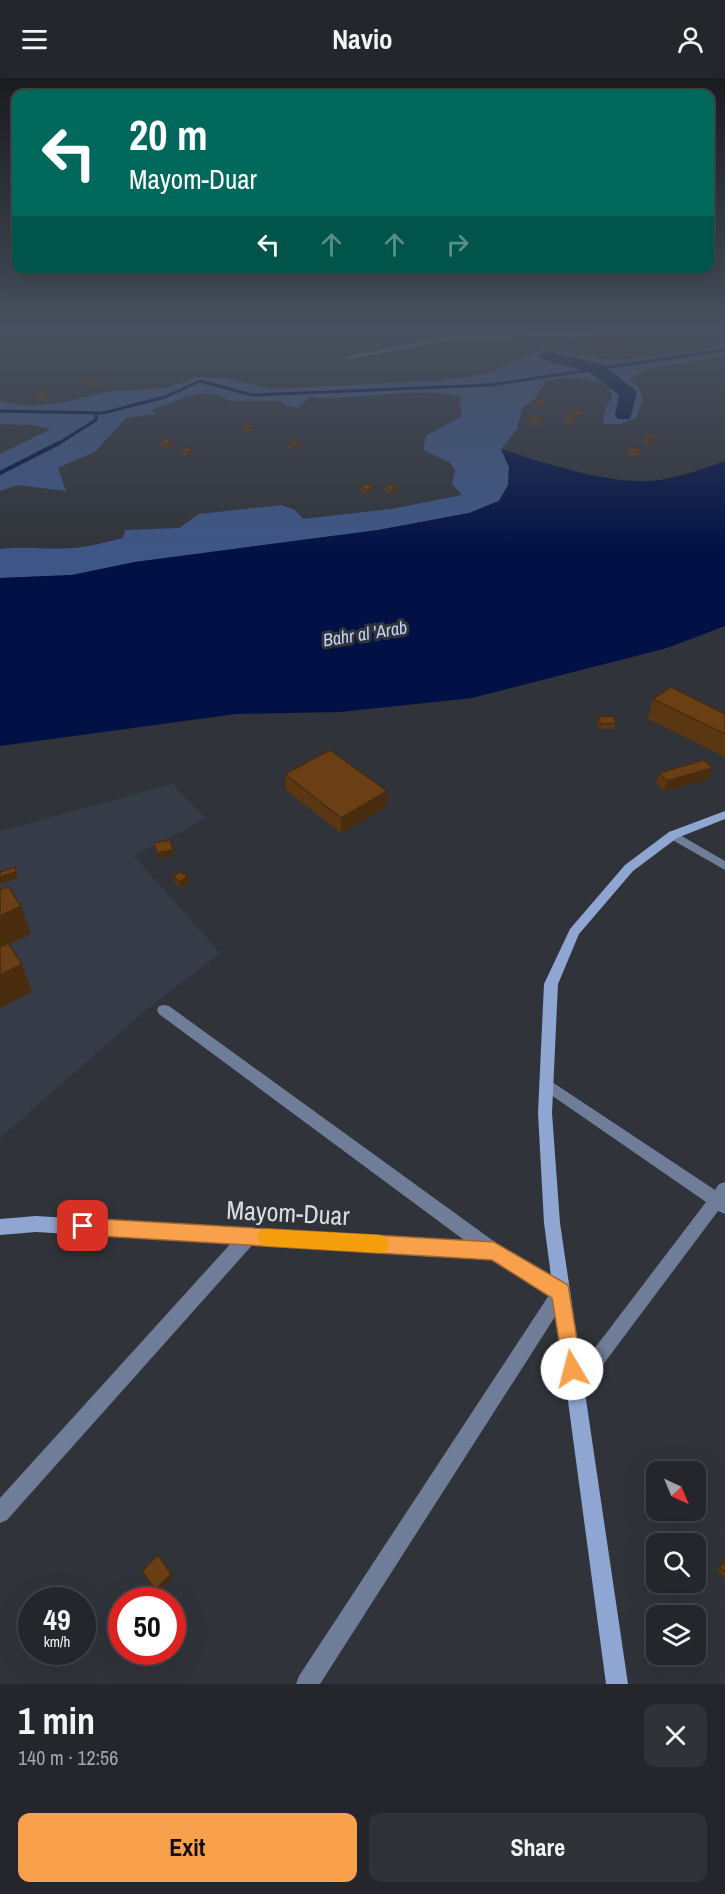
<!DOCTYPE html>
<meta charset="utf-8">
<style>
:root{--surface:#24262b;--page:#303237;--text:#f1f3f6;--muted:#a3a5a9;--line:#414347;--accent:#f9a04d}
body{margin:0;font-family:"Archivo Narrow",sans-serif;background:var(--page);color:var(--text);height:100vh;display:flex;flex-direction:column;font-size:22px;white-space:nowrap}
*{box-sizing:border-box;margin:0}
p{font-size:20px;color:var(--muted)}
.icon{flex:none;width:33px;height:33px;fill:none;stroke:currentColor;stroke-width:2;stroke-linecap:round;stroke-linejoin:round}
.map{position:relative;height:1606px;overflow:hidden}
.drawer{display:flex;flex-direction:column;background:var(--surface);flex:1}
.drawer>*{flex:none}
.hud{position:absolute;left:12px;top:12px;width:702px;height:183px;border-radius:12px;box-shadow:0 6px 24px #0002,0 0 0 2px var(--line);background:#00695c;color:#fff;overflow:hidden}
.needle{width:39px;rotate:136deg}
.buttons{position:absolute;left:646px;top:1383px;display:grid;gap:12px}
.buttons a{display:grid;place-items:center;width:60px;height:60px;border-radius:12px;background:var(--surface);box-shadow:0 6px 24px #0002,0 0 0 2px var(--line);font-size:30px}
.speed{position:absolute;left:18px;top:1509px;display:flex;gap:12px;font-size:30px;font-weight:700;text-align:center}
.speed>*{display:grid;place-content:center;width:78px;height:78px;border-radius:50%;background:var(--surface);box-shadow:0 6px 24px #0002,0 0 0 2px var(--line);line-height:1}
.speed small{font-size:15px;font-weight:400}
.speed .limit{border:9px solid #d22;background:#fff;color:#111}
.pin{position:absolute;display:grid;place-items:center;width:51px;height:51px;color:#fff;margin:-26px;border-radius:12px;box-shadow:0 3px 9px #0006}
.me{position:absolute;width:66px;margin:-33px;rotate:352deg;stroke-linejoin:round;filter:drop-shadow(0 0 4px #0008)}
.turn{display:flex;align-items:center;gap:21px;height:126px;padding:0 18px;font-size:27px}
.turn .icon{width:78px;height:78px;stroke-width:2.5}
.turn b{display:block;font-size:42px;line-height:51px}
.lanes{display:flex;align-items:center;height:57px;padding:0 18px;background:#0003;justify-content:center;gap:30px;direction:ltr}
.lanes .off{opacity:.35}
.round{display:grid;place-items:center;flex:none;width:63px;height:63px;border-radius:12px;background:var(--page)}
.overview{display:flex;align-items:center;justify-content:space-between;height:102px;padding:0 18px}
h1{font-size:36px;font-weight:800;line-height:45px}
.cta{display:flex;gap:12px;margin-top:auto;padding:12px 18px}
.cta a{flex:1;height:69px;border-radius:12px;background:var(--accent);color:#111;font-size:24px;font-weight:800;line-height:69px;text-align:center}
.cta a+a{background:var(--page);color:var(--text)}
header{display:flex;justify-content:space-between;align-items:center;height:78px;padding:0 18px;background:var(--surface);font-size:27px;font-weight:800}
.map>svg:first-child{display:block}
.built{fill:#353b47}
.green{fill:#3e5687}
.water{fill:#011145}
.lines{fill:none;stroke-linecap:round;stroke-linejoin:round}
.stream-far1{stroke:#011145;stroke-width:3}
.stream{stroke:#011145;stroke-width:4}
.river{fill:#011145;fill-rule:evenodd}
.street{fill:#6f7d98;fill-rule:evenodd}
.secondary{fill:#90a6d2;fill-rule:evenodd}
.wall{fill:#5b3613}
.shaded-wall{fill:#4a2c0f}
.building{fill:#6a3f16;stroke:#4a2c0f;stroke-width:1.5}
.route{fill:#f9a04d;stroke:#a26832;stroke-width:1.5}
.slow{fill:#f59e0b}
.labels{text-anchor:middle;stroke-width:6;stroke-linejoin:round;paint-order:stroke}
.far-water-label{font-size:18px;font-style:italic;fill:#c1d3f6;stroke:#303339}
.near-street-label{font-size:26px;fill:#dadce0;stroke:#303339}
</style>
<header><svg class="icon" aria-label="menu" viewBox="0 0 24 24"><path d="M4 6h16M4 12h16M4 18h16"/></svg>Navio<svg class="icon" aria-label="person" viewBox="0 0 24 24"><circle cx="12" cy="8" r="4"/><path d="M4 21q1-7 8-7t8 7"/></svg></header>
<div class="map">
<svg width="725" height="1606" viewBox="0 0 725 1606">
<rect width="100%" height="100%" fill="#303339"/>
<!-- built -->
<path class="built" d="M172 706 206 740 134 778 220 875 147 931 0 1060V753Z"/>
<!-- green -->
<path class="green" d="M725 266V278L645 291 630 302 639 310 643 321 636 340 621 346H603L605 331 612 319 609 308C587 298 570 298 546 303L535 321 522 330 517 351 501 371 509 389 508 407 499 423 469 435 378 452 135 484 72 497 0 500V471C24 468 47 472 72 470 89 469 106 464 123 460L125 452 179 450 199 436 281 427 295 432 303 441 391 431 462 417 452 406 455 392 449 384 423 372 426 358 462 338 460 327 462 319C412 307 360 324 309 319L299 330 285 327 282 323H229C209 305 174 324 152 332L156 336 126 340 96 373 58 390 66 413 18 407 0 413V376L51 351 33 347 0 346V323L28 328 61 325 105 314 166 310 197 299 226 300 270 311 437 303 484 296 543 270 563 271 579 278 594 277 602 281 618 282 710 270Z"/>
<!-- water -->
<path class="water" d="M501 371C545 385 602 405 649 403 672 402 703 391 725 383V548L667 570 472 620 340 634 236 636 0 668V500L72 497 135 484 378 452 469 435 499 423 508 407 509 389Z"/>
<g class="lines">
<!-- stream-far1 -->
<path class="stream-far1" d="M0 333 103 335 165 319 200 303 252 317 490 307 725 272
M56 367 96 342V337"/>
<!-- stream -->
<path class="stream" d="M0 395 59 365"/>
<!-- river -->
<path class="river" d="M547 273 601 286 634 311 637 315 630 341H618L615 337 619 317 589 294 541 281 539 278Z"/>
<!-- street -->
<path class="street" d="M635 251H652L573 259 452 262 348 281 345 279 452 258 573 255Z
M673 753 725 783V792L669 760 667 757 669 754Z
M164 927 169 928 499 1167 501 1173 499 1179 493 1181 487 1179 159 936 157 932 159 928Z
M546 1000 715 1112 719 1106 725 1104V1136L718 1133 581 1316 575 1319 569 1316 566 1310 569 1304 706 1124 541 1010 539 1006 541 1002Z
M249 1150 255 1152 257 1158 255 1164 7 1442 0 1445V1420L243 1152Z
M561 1205 567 1208 570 1214 567 1220 320 1606H296L299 1598 555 1208Z"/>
<!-- secondary -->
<path class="secondary" d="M725 733V741L677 760 633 793 579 856 558 906 552 1035 560 1145 628 1606H606L554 1219 492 1181 36 1154 0 1157V1141L36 1138 494 1165 551 1198 544 1145 538 1035 544 906 570 851 625 787 669 754Z"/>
</g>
<!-- wall -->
<path class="wall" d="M592 256 624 257 623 264 596 267 591 263Z
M89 301 99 305 97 308H88L87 304Z
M39 315 51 319 47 322H36L35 318Z
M535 323 546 329 537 330 534 327Z
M570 334 584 338 577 341 575 340 574 346H564L565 338H569Z
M529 340 543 341V345L537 347 529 345Z
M242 348H254V352L247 355 242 352Z
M644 359 658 363 647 366 643 364Z
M160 364 173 368 166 371 161 368Z
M289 365 300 366 301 370 294 372 289 370Z
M642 371 641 375 638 379 627 377 628 372Z
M181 372 194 376 187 379 182 376Z
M361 409 373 413 367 416 361 414Z
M385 409H397V414L391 416 385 414Z
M653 621 725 636V679L648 641Z
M598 639 616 645 614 651H599L597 644Z
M659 695 709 701 664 713 656 705Z
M285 696 387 713 386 729 341 755 286 712Z
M173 798 188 799 189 805 180 810 174 804Z
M725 1480V1500L717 1493Z"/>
<!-- shaded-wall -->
<path class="shaded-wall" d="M624 257 623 264 596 267 597 260Z
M50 315 51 319 47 322 46 318Z
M547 325 546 329 537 330 538 326Z
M584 334V338L577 341 578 337Z
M543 341V345L537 347V343Z
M254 348V352L247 355V350Z
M659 358 658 363 647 366 648 361Z
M172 364 173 368 166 371V366Z
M300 366 301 370 294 372V368Z
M193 372 194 376 187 379V374Z
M373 409V413L367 416V412Z
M397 409V414L391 416V412Z
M712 690 709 701 664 713 667 703Z
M387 713 386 729 341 755V740Z
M173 772 174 777 158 781 157 775Z
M15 789 18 800 0 806V799Z
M188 799 189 805 180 810 179 804Z
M21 828 31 856 0 870V838Z
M22 886 32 914 0 930V897Z
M171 1496 173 1499 157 1515 155 1512Z"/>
<!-- building -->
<path class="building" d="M619 253 624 257 597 260 592 256Z
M89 301H98L96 304H87Z
M39 315H50L46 318H35Z
M543 322 547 325 538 326 535 323Z
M577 332 584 334 578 337 570 334Z
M535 338 543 341 537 343 529 340Z
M565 338 575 339 574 342 565 341Z
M249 346 254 348 247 350 242 348Z
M655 356 659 358 648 361 644 359Z
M167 361 172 364 166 366 160 364Z
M295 363 300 366 294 368 289 365Z
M188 369 193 372 187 374 181 372Z
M631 369 642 371 639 374 628 372Z
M367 406 373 409 367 412 361 409Z
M391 407 397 409 391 412 385 409Z
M671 609 725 636V656L653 621Z
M613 638 616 645 601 646 598 639Z
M330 672 387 713 341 740 285 696Z
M704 682 712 690 667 703 659 695Z
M170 762 173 772 157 775 154 765Z
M15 789 16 794 0 799V794Z
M181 794 188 799 179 804 173 798Z
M8 808 21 828 0 838V812Z
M8 865 22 886 0 897V869Z
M158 1477 171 1496 155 1512 142 1493Z
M725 1482V1494L720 1490Z"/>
<!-- sky -->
<linearGradient id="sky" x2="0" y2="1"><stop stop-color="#1a1c1f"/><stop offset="0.53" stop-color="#48505f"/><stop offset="1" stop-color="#48505f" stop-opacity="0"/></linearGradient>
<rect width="725" height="475" fill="url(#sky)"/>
<!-- route -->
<path class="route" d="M83 1140 494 1164 568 1207 582 1291 579 1298 572 1301 565 1298 552 1220 492 1182 83 1157 76 1155 74 1148 76 1142Z"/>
<!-- slow -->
<path class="slow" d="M266 1151 380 1157 386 1160 389 1166 386 1173 380 1175 266 1168 260 1166 257 1160 260 1153Z"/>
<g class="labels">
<!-- far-water labels -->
<g class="far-water-label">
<text transform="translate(365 556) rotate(-9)" y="6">Bahr al 'Arab</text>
</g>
<!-- near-street labels -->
<g class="near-street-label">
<text transform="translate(288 1135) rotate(3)" y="9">Mayom-Duar</text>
</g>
</g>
</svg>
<div class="buttons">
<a><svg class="needle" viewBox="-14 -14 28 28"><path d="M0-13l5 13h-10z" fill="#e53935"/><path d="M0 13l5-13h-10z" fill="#a3a5a9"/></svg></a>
<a><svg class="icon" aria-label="search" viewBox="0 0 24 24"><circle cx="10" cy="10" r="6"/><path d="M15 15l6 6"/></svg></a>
<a><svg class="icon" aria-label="layers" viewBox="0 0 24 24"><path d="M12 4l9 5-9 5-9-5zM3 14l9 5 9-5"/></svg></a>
</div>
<div class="speed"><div>49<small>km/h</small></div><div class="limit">50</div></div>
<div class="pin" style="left:83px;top:1148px;background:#d93025"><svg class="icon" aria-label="arrive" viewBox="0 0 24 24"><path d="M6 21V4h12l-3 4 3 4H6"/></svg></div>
<svg class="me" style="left:572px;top:1291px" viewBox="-20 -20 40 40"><circle r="19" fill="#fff"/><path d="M0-13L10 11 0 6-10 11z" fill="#f9a04d"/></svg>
<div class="hud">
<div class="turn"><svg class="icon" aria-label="left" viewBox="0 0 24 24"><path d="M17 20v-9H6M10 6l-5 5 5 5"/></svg><div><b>20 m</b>Mayom-Duar</div></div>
<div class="lanes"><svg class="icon" aria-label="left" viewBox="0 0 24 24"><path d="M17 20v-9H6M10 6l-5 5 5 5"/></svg><svg class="icon off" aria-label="ahead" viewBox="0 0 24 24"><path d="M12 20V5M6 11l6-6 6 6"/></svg><svg class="icon off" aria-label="ahead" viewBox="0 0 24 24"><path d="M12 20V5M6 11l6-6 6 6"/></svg><svg class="icon off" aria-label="right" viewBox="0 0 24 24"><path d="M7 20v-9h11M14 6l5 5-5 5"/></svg></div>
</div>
</div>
<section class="drawer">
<div class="overview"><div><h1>1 min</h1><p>140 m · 12:56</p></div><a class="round"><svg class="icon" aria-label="close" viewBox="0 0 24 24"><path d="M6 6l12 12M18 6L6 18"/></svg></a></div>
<div class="cta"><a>Exit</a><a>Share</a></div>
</section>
